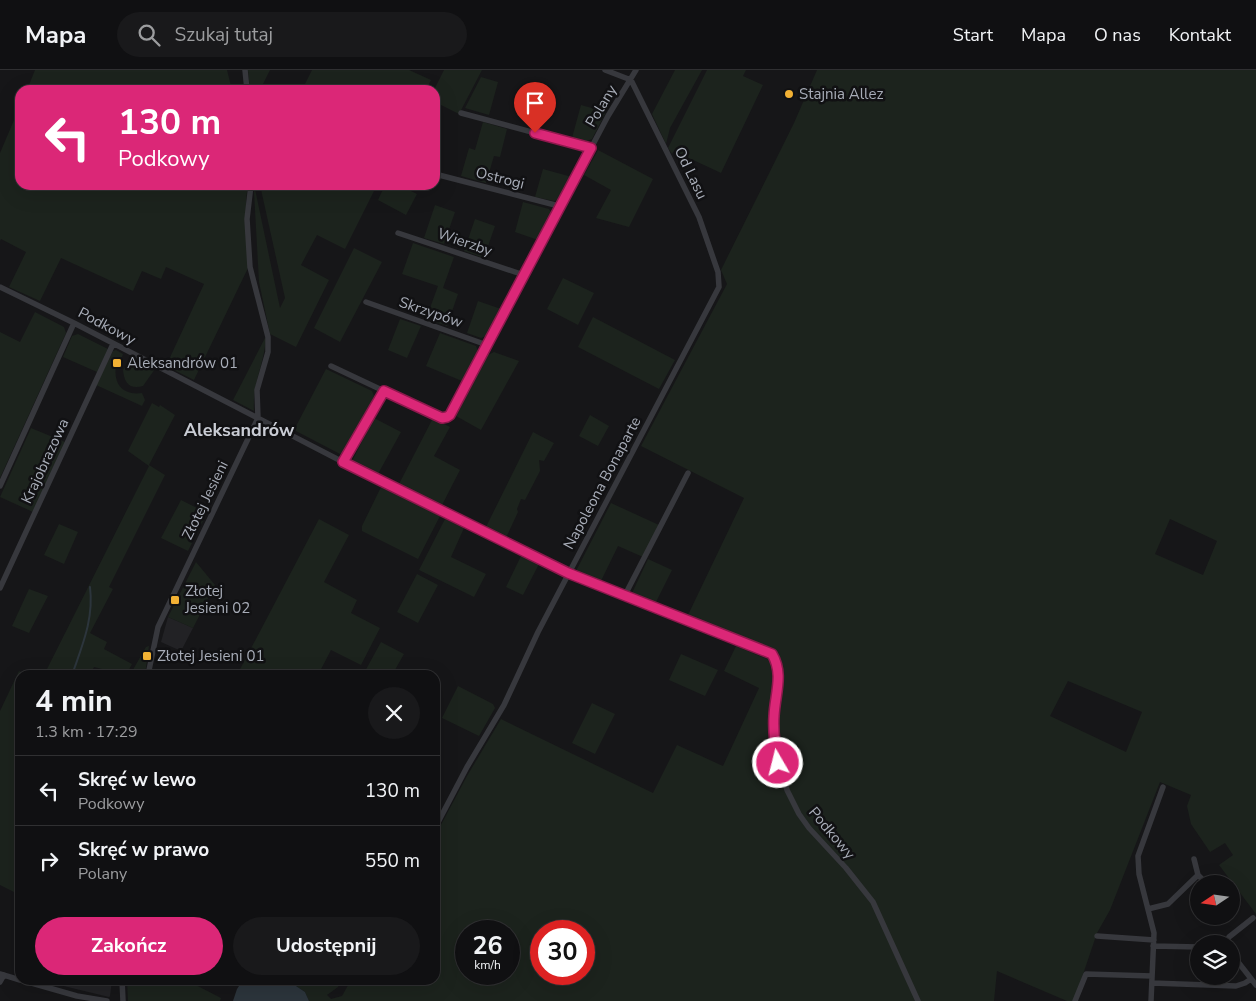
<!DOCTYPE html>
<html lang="pl">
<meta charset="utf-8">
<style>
:root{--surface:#101012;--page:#19191b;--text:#f1f3f6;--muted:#9c9d9f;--line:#303032;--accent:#db2777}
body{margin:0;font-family:"Nunito Sans",sans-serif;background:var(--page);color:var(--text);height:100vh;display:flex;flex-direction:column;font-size:19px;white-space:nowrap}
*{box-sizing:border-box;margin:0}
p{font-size:16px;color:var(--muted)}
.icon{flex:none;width:28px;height:28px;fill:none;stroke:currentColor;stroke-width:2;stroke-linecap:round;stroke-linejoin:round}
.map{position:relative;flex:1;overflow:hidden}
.sheet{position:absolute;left:15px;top:600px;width:425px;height:315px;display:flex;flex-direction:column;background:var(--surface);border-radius:15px;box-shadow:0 5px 20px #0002,0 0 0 1px var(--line)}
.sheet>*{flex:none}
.top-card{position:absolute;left:15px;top:15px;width:425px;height:105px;border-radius:15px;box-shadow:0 5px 20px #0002,0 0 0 1px var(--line);background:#db2777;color:#fff;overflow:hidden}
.needle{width:32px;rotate:257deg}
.tools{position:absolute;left:1190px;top:805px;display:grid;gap:10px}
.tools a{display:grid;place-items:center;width:50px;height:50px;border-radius:50%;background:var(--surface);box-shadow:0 5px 20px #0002,0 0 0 1px var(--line);font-size:25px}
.speed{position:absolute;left:455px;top:850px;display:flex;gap:10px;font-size:25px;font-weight:700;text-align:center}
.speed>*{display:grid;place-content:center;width:65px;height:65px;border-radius:50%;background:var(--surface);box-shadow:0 5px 20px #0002,0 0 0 1px var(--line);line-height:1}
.speed small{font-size:12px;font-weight:400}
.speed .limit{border:8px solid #d22;background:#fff;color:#111}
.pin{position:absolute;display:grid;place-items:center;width:42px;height:42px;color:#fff;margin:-51px -21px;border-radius:50% 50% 50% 0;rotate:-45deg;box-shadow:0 0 5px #0007}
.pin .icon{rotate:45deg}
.me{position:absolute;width:55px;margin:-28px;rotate:352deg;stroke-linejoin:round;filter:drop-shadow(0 0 4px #0008)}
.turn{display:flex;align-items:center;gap:18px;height:105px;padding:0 20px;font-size:22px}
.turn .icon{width:65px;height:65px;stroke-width:2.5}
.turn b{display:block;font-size:35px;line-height:42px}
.round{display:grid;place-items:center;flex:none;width:52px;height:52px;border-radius:26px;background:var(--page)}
.head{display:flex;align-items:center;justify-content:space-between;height:85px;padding:0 20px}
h1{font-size:30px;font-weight:700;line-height:38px}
.primary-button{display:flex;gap:10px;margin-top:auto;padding:10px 20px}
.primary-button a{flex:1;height:58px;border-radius:30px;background:var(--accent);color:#fff;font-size:20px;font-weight:700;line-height:58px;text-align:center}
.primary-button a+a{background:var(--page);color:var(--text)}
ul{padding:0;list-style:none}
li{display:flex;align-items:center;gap:15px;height:70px;padding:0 20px;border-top:1px solid var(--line)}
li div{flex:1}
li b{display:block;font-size:19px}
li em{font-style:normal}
header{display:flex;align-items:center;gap:30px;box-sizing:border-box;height:70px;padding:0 25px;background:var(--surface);border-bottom:1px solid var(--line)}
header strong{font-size:24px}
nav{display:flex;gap:28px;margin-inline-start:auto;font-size:18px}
.search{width:350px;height:45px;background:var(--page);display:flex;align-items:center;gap:12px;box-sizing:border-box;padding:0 18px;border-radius:28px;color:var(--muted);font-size:19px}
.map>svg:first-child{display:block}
.built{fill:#222225}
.green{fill:#1c231d;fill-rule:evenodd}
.water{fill:#2c353c}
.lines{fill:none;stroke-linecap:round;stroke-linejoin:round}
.stream{stroke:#2c353c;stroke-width:2}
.minor{stroke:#37383d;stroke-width:5.5}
.route-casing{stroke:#8e194d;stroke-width:12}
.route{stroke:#db2777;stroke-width:9}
.poi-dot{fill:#f2b134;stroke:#111113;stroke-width:2}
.labels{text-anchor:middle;stroke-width:5;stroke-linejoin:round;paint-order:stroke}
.poi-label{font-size:15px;fill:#a8adb8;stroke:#111113;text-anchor:start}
.street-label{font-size:15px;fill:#a8adb8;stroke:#111113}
.quarter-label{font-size:18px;font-weight:bold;fill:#c9ccd4;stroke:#111113}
</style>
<header>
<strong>Mapa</strong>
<div class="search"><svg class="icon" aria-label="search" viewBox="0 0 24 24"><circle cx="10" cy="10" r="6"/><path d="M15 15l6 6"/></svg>Szukaj tutaj</div>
<nav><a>Start</a><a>Mapa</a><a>O nas</a><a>Kontakt</a></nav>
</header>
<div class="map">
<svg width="1256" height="931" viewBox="0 0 1256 931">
<rect width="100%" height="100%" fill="#161618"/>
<!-- built -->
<path class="built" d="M168 547 193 558 181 581 161 572Z
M39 910H112L110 926 109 927Z"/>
<!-- green -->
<path class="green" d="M35 0H227L232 20H27Z
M248 0H270L260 20H250Z
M312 0H409L431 10 426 20H302Z
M444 0H482L459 44 435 32 434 20Z
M675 0H702L670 58 666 74 652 44Z
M707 0H746L743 6 763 15 721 103 674 81 672 84 668 78Z
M817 0H1256V844L1219 795 1233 785 1225 773 1210 782 1191 754 1187 736 1191 725 1160 712 1110 840 1097 863 1074 931H1067L997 901 994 931H309L305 922 287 910H342L338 917 327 925 331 929 342 926 351 910H435V766L467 706 501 649 653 723 677 675 723 696 759 618 724 601 736 576 772 591 777 584 688 545 744 428 641 376 727 214 721 200 794 53ZM1170 449 1217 471 1203 505 1155 484ZM1068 611 1142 642 1126 682 1050 646ZM466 861H509V904H466ZM541 861H584V904H541Z
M481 7 498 12 489 45 465 38Z
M581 35 606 42 592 69 585 72 572 68Z
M20 36V115H248L246 129 248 198 194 310 166 296 204 214 166 197 161 209 142 201 133 221 61 188 40 231 9 217 26 182 1 169 0 171V83Z
M483 52 507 59 500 87 494 86 486 113 461 106 469 78 475 80Z
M598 80 653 109 629 157 596 148 611 120 584 105Z
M543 99 572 107 560 129 554 131 535 127Z
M260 115H377L345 179 317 165 301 195 329 210 296 277 270 264 259 212 254 122 255 119 280 238 285 228Z
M385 115H399L417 124 406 145 378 130Z
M523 132 549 139 552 144 538 170 515 162Z
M435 135 455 142 444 174 424 168Z
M475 149 495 156 484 188 464 181Z
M413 173 454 187 443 218 458 224 447 256 426 249 438 216 402 204Z
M354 178 382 192 340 272 314 258Z
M563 208 594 223 578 255 547 239Z
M478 231 501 239 486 266 481 268 467 263Z
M35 242 64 257 66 263 0 408V262L20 272Z
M593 247 675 290 659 319 578 277Z
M400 249 421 256 407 288 388 280Z
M440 263 476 276 478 281 462 311 426 296Z
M78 264 108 279 97 302 63 287 72 266Z
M266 266C265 293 252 313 254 341L233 330Z
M116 280 123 284 122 287 117 290 115 295 116 296C113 314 123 326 142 323L145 330 142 336 96 315 113 281Z
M494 282 519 291 481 360 456 346 488 285Z
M136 290 155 299 143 316C130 320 124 313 123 300L128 292Z
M326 299 372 321 374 326 345 382 340 384 294 360Z
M152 333 159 337 160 335 175 345 149 395 165 405 109 517 113 519 90 563 107 572 104 579 132 594 126 605 94 597 90 605H44L149 396 128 381Z
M590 345 609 356 598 376 579 366Z
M374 348 401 362 378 404 352 391Z
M433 348 450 357 434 386 460 400 441 437 399 414Z
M31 358 65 372 33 442 0 427Z
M533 362 554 373 544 391 539 390 540 401 525 430 521 429 517 439 518 442 505 470 485 459Z
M381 417 440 446 418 489 362 461V456Z
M181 430 207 443 188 481 161 468Z
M611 433 659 455 643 487 618 476 601 511 576 501Z
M319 449 349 465 324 512 357 530 351 543 380 558 361 595 331 580 318 605H237Z
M445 449 464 458 451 487 486 504 474 527 419 500Z
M59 454 78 462 64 494 44 485Z
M521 486 539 494 523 525 506 517Z
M648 489 672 500 656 532 633 523V521Z
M196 492 215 515 193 558 168 547Z
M417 504 438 515 418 553 397 542Z
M29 519 48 526 29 563 12 556Z
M381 572 404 584 392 605H363Z
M149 576 145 605H130L146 577Z
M681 584 718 600 705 626 669 610Z
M19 601 28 605H20V825L0 815V641Z
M458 616 493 634 495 638 479 666 442 648Z
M592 633 615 644 595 684 572 673Z
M127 910H186L221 928 220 931H128Z"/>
<!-- water -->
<path class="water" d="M243 910H287L305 922 309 931H233L237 919Z"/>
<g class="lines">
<!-- stream -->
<path class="stream" d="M72 605C82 576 94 549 90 517"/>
<!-- minor -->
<path class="minor" d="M245 0 247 20
M461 43 591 78
M435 104 559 136
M398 163 524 205
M0 217 74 253 343 392 506 474 569 503 772 584 777 593 779 604 774 644 776 681 787 720 799 744 809 758 846 798 873 832 918 931
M366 232 487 275
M331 296 384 321
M343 392 384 321 442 347H447L450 345 608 46 636 0
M0 416 74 253
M0 518 113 274
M625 525 688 403
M148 605 158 557 258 348 257 320 268 282V267L250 197 247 149 251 115
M435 758 467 697 504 635 538 562 719 217 718 202 699 147 631 10 605 0
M1194 789 1198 805 1207 814
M1148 839 1168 834 1198 805
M1097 866 1154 870
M1225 874 1229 867 1253 848
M1153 876 1199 877
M1231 883 1256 915
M0 904 20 910
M21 910 77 926 107 931
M122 910 123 931
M0 912 4 905
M1152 913 1236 916 1245 913 1251 909
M1075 931 1086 904 1152 906
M1151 931 1154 863 1139 804 1138 786 1163 717"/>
</g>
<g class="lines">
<!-- route casing -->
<g class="route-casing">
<path id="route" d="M535 63 591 78 450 345 447 347 442 348 384 321 343 392 568 503 772 584C784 604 775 624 774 646 773 661 775 677 778 693"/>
</g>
<!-- route -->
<use href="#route" class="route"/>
</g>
<!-- markers -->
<g class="poi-dot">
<circle cx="789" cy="24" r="5"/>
<rect x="112" y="288" width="10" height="10" rx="2.5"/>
<rect x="170" y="525" width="10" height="10" rx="2.5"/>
<rect x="142" y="581" width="10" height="10" rx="2.5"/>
</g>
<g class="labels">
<!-- poi labels -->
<g class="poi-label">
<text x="799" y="29">Stajnia Allez</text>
<text x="127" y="298">Aleksandrów 01</text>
<text x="185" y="526">Złotej<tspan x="185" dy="17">Jesieni 02</tspan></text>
<text x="157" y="591">Złotej Jesieni 01</text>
</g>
<!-- street labels -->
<g class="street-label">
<text transform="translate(601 36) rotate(-59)" y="5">Polany</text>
<text transform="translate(691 103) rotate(64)" y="5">Od Lasu</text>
<text transform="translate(500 108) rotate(14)" y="5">Ostrogi</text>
<text transform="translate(465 172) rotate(19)" y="5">Wierzby</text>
<text transform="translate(431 242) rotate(19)" y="5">Skrzypów</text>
<text transform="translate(107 256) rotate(28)" y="5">Podkowy</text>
<text transform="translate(45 391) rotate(-65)" y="5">Krajobrazowa</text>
<text transform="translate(602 413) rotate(-62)" y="5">Napoleona Bonaparte</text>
<text transform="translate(205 430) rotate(-64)" y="5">Złotej Jesieni</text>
<text transform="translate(832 763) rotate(50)" y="5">Podkowy</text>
</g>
<!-- quarter labels -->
<g class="quarter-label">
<text x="239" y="366">Aleksandrów</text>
</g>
</g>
</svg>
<div class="tools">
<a><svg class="needle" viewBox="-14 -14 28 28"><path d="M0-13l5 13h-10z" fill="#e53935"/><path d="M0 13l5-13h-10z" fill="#9c9d9f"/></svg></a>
<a><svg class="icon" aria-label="layers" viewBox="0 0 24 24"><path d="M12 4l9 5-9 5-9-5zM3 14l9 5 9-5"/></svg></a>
</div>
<div class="speed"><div>26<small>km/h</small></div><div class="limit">30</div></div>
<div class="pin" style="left:535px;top:63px;background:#d93025"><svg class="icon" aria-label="arrive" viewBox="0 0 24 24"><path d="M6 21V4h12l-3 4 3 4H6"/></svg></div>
<svg class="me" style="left:778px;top:693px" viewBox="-20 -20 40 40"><circle r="17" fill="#db2777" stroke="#fff" stroke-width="3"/><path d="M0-11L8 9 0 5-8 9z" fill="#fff"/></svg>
<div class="top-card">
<div class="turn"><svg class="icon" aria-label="left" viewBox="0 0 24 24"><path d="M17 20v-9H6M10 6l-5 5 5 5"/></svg><div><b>130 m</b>Podkowy</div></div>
</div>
<section class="sheet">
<div class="head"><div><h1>4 min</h1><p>1.3 km · 17:29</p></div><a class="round"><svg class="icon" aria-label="close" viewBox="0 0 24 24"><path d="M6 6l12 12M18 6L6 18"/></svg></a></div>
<ul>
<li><svg class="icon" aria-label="left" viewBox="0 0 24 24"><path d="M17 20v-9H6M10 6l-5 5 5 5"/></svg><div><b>Skręć w lewo</b><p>Podkowy</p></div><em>130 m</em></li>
<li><svg class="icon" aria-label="right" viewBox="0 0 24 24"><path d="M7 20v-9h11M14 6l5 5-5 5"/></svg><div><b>Skręć w prawo</b><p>Polany</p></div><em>550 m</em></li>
</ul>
<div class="primary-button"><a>Zakończ</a><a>Udostępnij</a></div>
</section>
</div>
